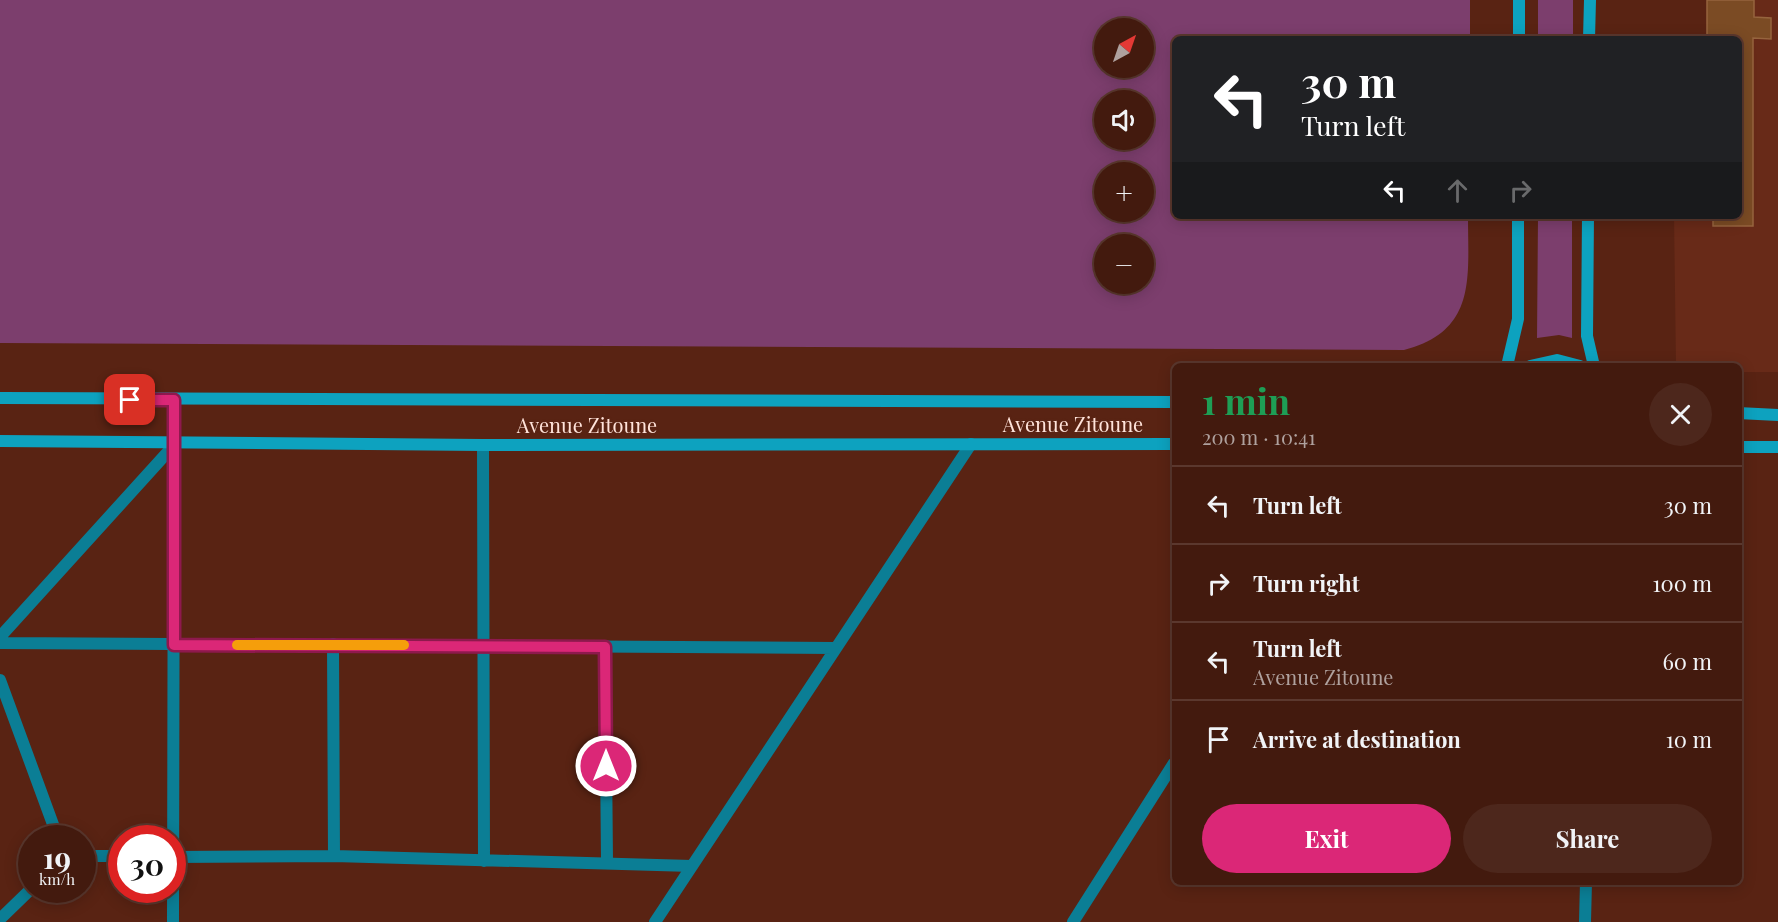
<!DOCTYPE html>
<meta charset="utf-8">
<style>
:root{--surface:#431a0e;--page:#4d271c;--text:#f1f3f6;--muted:#afa19e;--line:#5b382e;--accent:#db2777}
body{margin:0;font-family:"Playfair Display",serif;background:var(--page);color:var(--text);height:100vh;display:flex;flex-direction:column;font-size:22px;white-space:nowrap}
*{box-sizing:border-box;margin:0}
p{font-size:20px;color:var(--muted)}
.icon{flex:none;width:33px;height:33px;fill:none;stroke:currentColor;stroke-width:2;stroke-linecap:round;stroke-linejoin:round}
.map{position:relative;flex:1;overflow:hidden}
.details{position:absolute;left:1172px;top:363px;width:570px;height:522px;display:flex;flex-direction:column;background:var(--surface);border-radius:9px;box-shadow:0 3px 15px #0003,0 0 0 2px var(--line)}
.details>*{flex:none}
.hud{position:absolute;left:1172px;top:36px;width:570px;height:183px;border-radius:9px;box-shadow:0 3px 15px #0003,0 0 0 2px var(--line);background:#202124;color:#fff;overflow:hidden}
.needle{width:39px;rotate:40deg}
.buttons{position:absolute;left:1094px;top:18px;display:grid;gap:12px}
.buttons a{display:grid;place-items:center;width:60px;height:60px;border-radius:50%;background:var(--surface);box-shadow:0 3px 15px #0003,0 0 0 2px var(--line);font-size:30px}
.speed{position:absolute;left:18px;top:825px;display:flex;gap:12px;font-size:30px;font-weight:700;text-align:center}
.speed>*{display:grid;place-content:center;width:78px;height:78px;border-radius:50%;background:var(--surface);box-shadow:0 3px 15px #0003,0 0 0 2px var(--line);line-height:1}
.speed small{font-size:15px;font-weight:400}
.speed .limit{border:9px solid #d22;background:#fff;color:#111}
.pin{position:absolute;display:grid;place-items:center;width:51px;height:51px;color:#fff;margin:-26px;border-radius:12px;box-shadow:0 3px 9px #0006}
.me{position:absolute;width:66px;margin:-33px;rotate:0deg;stroke-linejoin:round;filter:drop-shadow(0 0 4px #0008)}
.turn{display:flex;align-items:center;gap:21px;height:126px;padding:0 30px;font-size:27px}
.turn .icon{width:78px;height:78px;stroke-width:2.5}
.turn b{display:block;font-size:42px;line-height:51px}
.lanes{display:flex;align-items:center;height:57px;padding:0 30px;background:#0003;justify-content:center;gap:30px;direction:ltr}
.lanes .off{opacity:.35}
.round{display:grid;place-items:center;flex:none;width:63px;height:63px;border-radius:32px;background:var(--page)}
.head{display:flex;align-items:center;justify-content:space-between;height:102px;padding:0 30px}
h1{font-size:36px;font-weight:700;line-height:45px;color:#1e9e55}
.action{display:flex;gap:12px;margin-top:auto;padding:12px 30px}
.action a{flex:1;height:69px;border-radius:36px;background:var(--accent);color:#fff;font-size:24px;font-weight:700;line-height:69px;text-align:center}
.action a+a{background:var(--page);color:var(--text)}
ul{padding:0;list-style:none}
li{display:flex;align-items:center;gap:18px;height:78px;padding:0 30px;border-top:2px solid var(--line)}
li div{flex:1}
li b{display:block;font-size:22px}
li em{font-style:normal}
.map>svg:first-child{display:block}
.built{fill:#682a18}
.green{fill:#7c3e6d;fill-rule:evenodd}
.building{fill:#7b4b24;stroke:#96643e;stroke-width:1.5}
.lines{fill:none;stroke-linecap:round;stroke-linejoin:round}
.minor{stroke:#0b7e95;stroke-width:12}
.secondary{stroke:#0da2bf;stroke-width:12}
.route-casing{stroke:#8e194d;stroke-width:15}
.route{stroke:#db2777;stroke-width:10}
.slow{stroke:#f59e0b;stroke-width:10}
.labels{text-anchor:middle;stroke-width:4.5;stroke-linejoin:round;paint-order:stroke}
.street-label{font-size:20px;fill:#ffe3da;stroke:#592313}
</style>
<div class="map">
<svg width="1778" height="922" viewBox="0 0 1778 922">
<rect width="100%" height="100%" fill="#592313"/>
<!-- built -->
<path class="built" d="M1707 0H1778V372H1739L1738 366H1676L1674 216H1738V39Z"/>
<!-- green -->
<path class="green" d="M0 0H1470V39H1174V216H1468C1468 278 1477 331 1404 350L0 343ZM1104 28H1143V68H1104ZM1104 100H1143V140H1104ZM1104 172H1143V212H1104ZM1104 244H1143V284H1104Z
M1538 0H1573V39H1538Z
M1538 216H1572V338L1559 335 1537 338Z"/>
<!-- building -->
<path class="building" d="M1707 0H1754V17L1771 18V39L1753 38V226H1713V216H1738V39H1707Z"/>
<g class="lines">
<!-- minor -->
<path class="minor" d="M483 445 484 861
M0 637 175 444
M0 643 835 648
M333 644 334 856
M605 647 607 861
M0 680 58 838
M82 856H122
M172 857 334 856 692 866
M0 919 32 888
M173 922 174 400
M655 922 971 444
M1073 922 1174 763
M1585 922 1586 882"/>
<!-- secondary -->
<path class="secondary" d="M1519 39V0
M1589 39 1590 0
M1588 216 1587 336 1594 366
M1507 366 1518 319V216
M1530 366 1557 360 1580 366
M0 398 1174 402
M1738 413 1778 415
M0 441 483 445 1174 444
M1738 447H1778"/>
</g>
<g class="lines">
<!-- route casing -->
<g class="route-casing">
<path id="route" d="M130 400H174V645L605 647 606 766"/>
</g>
<!-- route -->
<use href="#route" class="route"/>
<!-- slow -->
<path class="slow" d="M237 645H404"/>
</g>
<g class="labels">
<!-- street labels -->
<g class="street-label">
<text x="1073" y="432">Avenue Zitoune</text>
<text x="587" y="433">Avenue Zitoune</text>
</g>
</g>
</svg>
<div class="buttons">
<a><svg class="needle" viewBox="-14 -14 28 28"><path d="M0-13l5 13h-10z" fill="#e53935"/><path d="M0 13l5-13h-10z" fill="#afa19e"/></svg></a>
<a><svg class="icon" aria-label="sound" viewBox="0 0 24 24"><path d="M4 9h4l5-4v14l-5-4H4zM17 9q2 3 0 6"/></svg></a>
<a>+</a>
<a>−</a>
</div>
<div class="speed"><div>19<small>km/h</small></div><div class="limit">30</div></div>
<div class="pin" style="left:130px;top:400px;background:#d93025"><svg class="icon" aria-label="arrive" viewBox="0 0 24 24"><path d="M6 21V4h12l-3 4 3 4H6"/></svg></div>
<svg class="me" style="left:606px;top:766px" viewBox="-20 -20 40 40"><circle r="17" fill="#db2777" stroke="#fff" stroke-width="3"/><path d="M0-11L8 9 0 5-8 9z" fill="#fff"/></svg>
<div class="hud">
<div class="turn"><svg class="icon" aria-label="left" viewBox="0 0 24 24"><path d="M17 20v-9H6M10 6l-5 5 5 5"/></svg><div><b>30 m</b>Turn left</div></div>
<div class="lanes"><svg class="icon" aria-label="left" viewBox="0 0 24 24"><path d="M17 20v-9H6M10 6l-5 5 5 5"/></svg><svg class="icon off" aria-label="ahead" viewBox="0 0 24 24"><path d="M12 20V5M6 11l6-6 6 6"/></svg><svg class="icon off" aria-label="right" viewBox="0 0 24 24"><path d="M7 20v-9h11M14 6l5 5-5 5"/></svg></div>
</div>
<section class="details">
<div class="head"><div><h1>1 min</h1><p>200 m · 10:41</p></div><a class="round"><svg class="icon" aria-label="close" viewBox="0 0 24 24"><path d="M6 6l12 12M18 6L6 18"/></svg></a></div>
<ul>
<li><svg class="icon" aria-label="left" viewBox="0 0 24 24"><path d="M17 20v-9H6M10 6l-5 5 5 5"/></svg><div><b>Turn left</b></div><em>30 m</em></li>
<li><svg class="icon" aria-label="right" viewBox="0 0 24 24"><path d="M7 20v-9h11M14 6l5 5-5 5"/></svg><div><b>Turn right</b></div><em>100 m</em></li>
<li><svg class="icon" aria-label="left" viewBox="0 0 24 24"><path d="M17 20v-9H6M10 6l-5 5 5 5"/></svg><div><b>Turn left</b><p>Avenue Zitoune</p></div><em>60 m</em></li>
<li><svg class="icon" aria-label="arrive" viewBox="0 0 24 24"><path d="M6 21V4h12l-3 4 3 4H6"/></svg><div><b>Arrive at destination</b></div><em>10 m</em></li>
</ul>
<div class="action"><a>Exit</a><a>Share</a></div>
</section>
</div>
